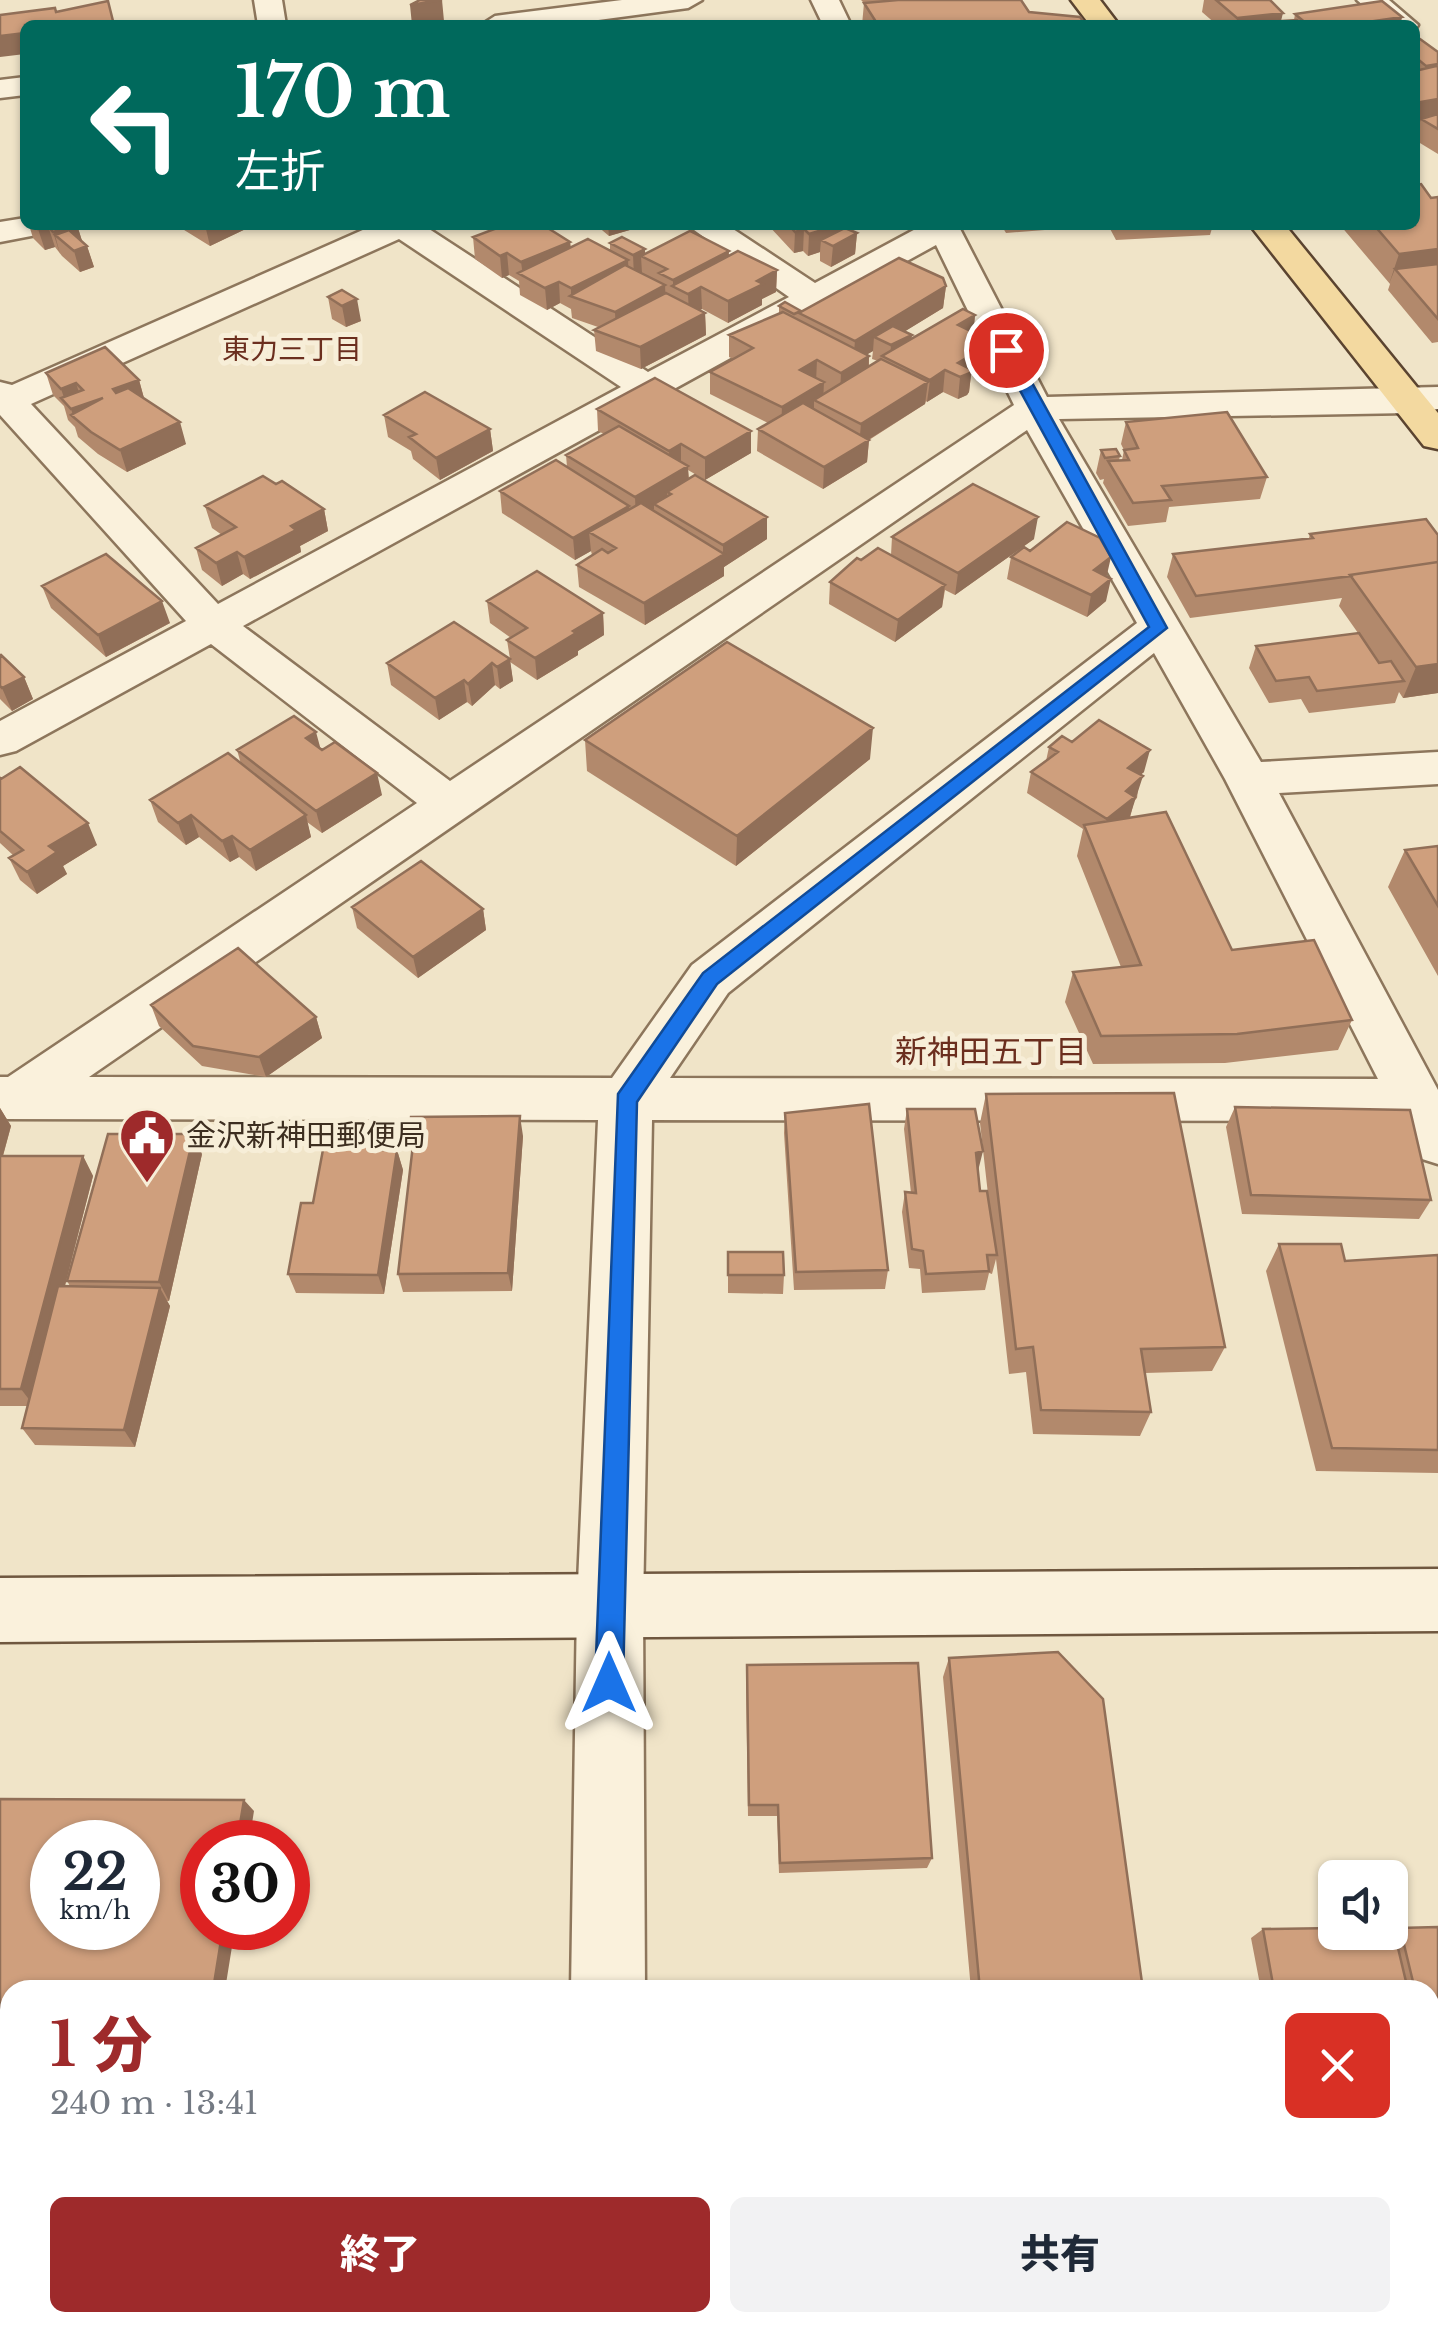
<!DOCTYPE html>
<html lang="ja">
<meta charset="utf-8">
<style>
:root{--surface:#fff;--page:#f2f2f3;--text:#1f2937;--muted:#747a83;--accent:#9e2a2b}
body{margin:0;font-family:"Libre Baskerville","Noto Sans JP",serif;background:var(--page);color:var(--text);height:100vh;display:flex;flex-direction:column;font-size:38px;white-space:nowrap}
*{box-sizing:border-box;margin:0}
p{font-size:32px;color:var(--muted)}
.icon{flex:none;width:55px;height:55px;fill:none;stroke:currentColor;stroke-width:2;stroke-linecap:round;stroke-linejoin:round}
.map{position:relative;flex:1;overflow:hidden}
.side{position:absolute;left:0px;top:1980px;width:1440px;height:352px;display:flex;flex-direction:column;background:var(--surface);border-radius:30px 30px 0 0;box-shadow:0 2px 8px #0004}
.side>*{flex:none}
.guide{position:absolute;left:20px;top:20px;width:1400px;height:210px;border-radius:15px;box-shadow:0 2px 8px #0004;background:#00695c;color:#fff;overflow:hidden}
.controls{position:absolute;left:1318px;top:1860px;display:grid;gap:20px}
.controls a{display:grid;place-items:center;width:90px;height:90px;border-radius:15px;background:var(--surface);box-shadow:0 2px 8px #0004;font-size:50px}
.speed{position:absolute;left:30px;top:1820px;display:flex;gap:20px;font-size:50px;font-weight:700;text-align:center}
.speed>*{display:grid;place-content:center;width:130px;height:130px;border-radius:50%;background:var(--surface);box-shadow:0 2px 8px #0004;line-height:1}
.speed small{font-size:25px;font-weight:400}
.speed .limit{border:15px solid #d22;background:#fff;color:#111}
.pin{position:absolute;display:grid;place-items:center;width:85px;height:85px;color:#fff;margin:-42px;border:5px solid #fff;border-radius:50%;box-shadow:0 2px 10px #0007}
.me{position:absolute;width:110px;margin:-55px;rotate:0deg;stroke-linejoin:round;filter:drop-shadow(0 0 8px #0008)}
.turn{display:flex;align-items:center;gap:35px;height:210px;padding:0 50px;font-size:45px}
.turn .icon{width:130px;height:130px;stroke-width:2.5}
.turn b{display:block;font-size:70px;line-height:85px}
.round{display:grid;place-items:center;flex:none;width:105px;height:105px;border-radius:15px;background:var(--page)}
.overview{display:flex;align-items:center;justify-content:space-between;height:170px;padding:0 50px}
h1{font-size:60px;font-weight:800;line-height:75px;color:var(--accent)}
.primary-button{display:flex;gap:20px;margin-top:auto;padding:20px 50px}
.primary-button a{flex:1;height:115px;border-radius:15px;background:var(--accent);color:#fff;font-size:40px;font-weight:800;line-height:115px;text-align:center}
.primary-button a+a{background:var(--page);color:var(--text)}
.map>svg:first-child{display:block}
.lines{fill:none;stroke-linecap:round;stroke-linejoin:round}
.street-casing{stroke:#8d765c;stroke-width:5}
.secondary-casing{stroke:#6f573f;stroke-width:5}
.primary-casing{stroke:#5b4430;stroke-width:5}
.street{fill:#faf1dc;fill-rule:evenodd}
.secondary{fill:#faf1dc;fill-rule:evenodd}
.primary{fill:#f3d9a0;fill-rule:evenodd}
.wall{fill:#b2896c;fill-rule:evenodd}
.shaded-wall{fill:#916f58}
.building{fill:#cf9f7d;stroke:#916f58;stroke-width:2.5;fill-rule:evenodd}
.route{fill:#1a73e8;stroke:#114b97;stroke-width:2.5}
.labels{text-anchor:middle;stroke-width:10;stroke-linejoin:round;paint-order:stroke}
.far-neighbourhood-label{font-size:28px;fill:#6b2e1e;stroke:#f7eed8}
.poi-label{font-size:30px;fill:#3d2e20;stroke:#f7eed8;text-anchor:start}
.neighbourhood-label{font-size:32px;fill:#6b2e1e;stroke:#f7eed8}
</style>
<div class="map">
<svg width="1438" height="2331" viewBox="0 0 1438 2331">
<rect width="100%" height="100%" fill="#f0e4c8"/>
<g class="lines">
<!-- street casing -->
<g class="street-casing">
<path id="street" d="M254 0H282L286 25H258Z
M622 0H702L688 8 561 25H481L495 16Z
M811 0H839L851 25H823Z
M1357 0H1389L1418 25 1415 30V25H1386Z
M25 77V95L0 98V80Z
M25 218V225H57L52 232 0 242V222Z
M374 225H423L648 372 789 297 687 225H727L815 283 923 225H958L1047 397 1438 387V409L1409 413 1059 419 1261 762 1438 752V784L1279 793 1438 1090V1164L1419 1158 1400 1121 652 1120 643 1606 645 1990H571L577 1606 598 1120 0 1119V1077H8L417 803 211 644 16 751 0 755V721L186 621 0 415V382L12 385ZM399 239 621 387 218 604 31 404ZM936 245 1014 405 450 781 243 626ZM1027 430 1137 623 692 965 612 1078 89 1077ZM1154 653 1225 779 1378 1079 670 1078 728 993Z
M565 2322H647V2331H565Z"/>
</g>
<!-- secondary casing -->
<g class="secondary-casing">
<path id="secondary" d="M1438 1569V1631L0 1642V1578Z"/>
</g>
<!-- primary casing -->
<g class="primary-casing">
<path id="primary" d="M1071 0H1100L1119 25H1090Z
M1250 225H1285L1438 413V449L1424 446Z"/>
</g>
<!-- street -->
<use href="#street" class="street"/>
<!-- secondary -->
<use href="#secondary" class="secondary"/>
<!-- primary -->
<use href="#primary" class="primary"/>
</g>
<!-- wall -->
<path class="wall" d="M861 0H1021L1029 12 1086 25H862L864 3Z
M1204 0H1270L1281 21 1294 20 1295 14 1402 17 1400 25H1217L1202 12Z
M1415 40 1438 52V154L1415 140 1420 122 1415 123Z
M1438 197V342L1432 343 1388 290 1390 284 1340 225H1415L1431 198Z
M29 225H77L82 241 87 246 94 267 80 272 62 256 55 247 45 250 33 238Z
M176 225H254L210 246Z
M596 225H647L609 236Z
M768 225H845L844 228 857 233 855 254 831 267 820 261V252L808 256 803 251 794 253Z
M992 225H1083V227L1006 233 1003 228 994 229Z
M1108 225H1213L1210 235 1116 240Z
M473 237 570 242 571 248 610 251V243L645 254 729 256 777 270 776 292 762 299V305L728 323 702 309 699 310 705 313 706 335 641 369 596 351 594 330 598 327 572 318 571 309 560 303 547 310 520 295 519 281 509 275 502 278 475 259Z
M946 286 943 308 905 331 912 335 911 339 975 315 973 333 993 342 990 364 971 375 969 392 967 395 958 399 943 392 927 402 926 401 925 404 869 440 867 462 823 489 757 451 758 429 768 423 710 394V372L733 359 729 357V335L779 314V306L801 312ZM873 351 872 359 878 361 869 367V356L867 354Z
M342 290 361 321 346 327 332 319 328 297Z
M46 373 139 380 144 398 186 444 127 472 98 454 78 437 75 427 68 420 64 406 53 395Z
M597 409 751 453 705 480 688 470 689 479 767 517V539L724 567V576L645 625 579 587 577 565 592 555 591 551 575 560 502 513 500 491 567 467 566 455 604 434 598 431Z
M384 415 490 429 493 451 440 480 413 459 411 451 388 437Z
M1126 422 1267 477 1260 499 1169 507 1166 522 1128 526 1103 483 1104 479 1100 480 1096 473 1101 450 1120 456 1119 460H1122L1124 450 1121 444Z
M276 484 324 509 328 531 300 546 301 552 250 579 243 574 222 586 202 570 196 548 222 535 212 528 205 506Z
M1426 519 1438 693 1403 698 1399 692 1395 703 1309 713 1301 699 1269 703 1249 668 1256 646 1358 633 1339 606 1342 598 1190 618 1167 577 1173 554 1309 538 1310 534Z
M892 537 1034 539 955 595 945 590 942 607 895 642 829 604 830 582 861 560 891 555Z
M1030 551 1107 577 1106 601 1087 617 1007 579 1011 557Z
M42 586 170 623 106 657 51 608Z
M487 601 603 613 604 635 578 651V655L537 680 510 662 513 681 500 689 495 685 472 706 467 702 439 720 391 685 387 663 510 659 507 640 511 638 490 623Z
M0 656 24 677 33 699 12 711 0 699Z
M585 740 870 759 736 866 587 771Z
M1072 742 1144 772 1140 775 1137 798 1134 801 1130 818 1232 950 1352 1020 1338 1050 1225 1063 1093 1064 1065 1002 1073 972 1121 967 1077 856 1083 829 1027 793 1031 772 1046 761 1049 747Z
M321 749 382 795 322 833 307 822 311 837 256 871 239 857 230 862 199 837 186 845 158 822 150 800 241 764 237 750Z
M0 778 97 845 63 866 67 874 37 894 20 880 9 858 14 856 0 843Z
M1438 846V976L1388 887 1405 850Z
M352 907 483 909 486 930 418 978 357 928Z
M151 1005 316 1017 322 1038 266 1077 202 1066 159 1026Z
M986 1094 1225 1347 1212 1371 1145 1373 1151 1412 1140 1436 1033 1434 1026 1372 1009 1374 996 1259 992 1274 989 1273 985 1290 922 1293 920 1269 909 1268 902 1212 905 1192 911 1193 904 1129 907 1109 978 1171 980 1191 991 1221 980 1123Z
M1235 1107 1431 1200 1419 1219 1242 1214 1226 1127Z
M0 1108 11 1126 3 1156H83L93 1176 65 1286H70L67 1281 202 1154 169 1301H167L170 1306 135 1447 35 1445 22 1428 28 1406H0Z
M785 1113 888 1270 885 1289 794 1290 784 1133Z
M375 1124 380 1144 379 1150H397L403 1170 384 1294 296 1293 288 1274 313 1203Z
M409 1136H523L512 1291 403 1292 398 1274 413 1150Z
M1279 1244 1345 1261 1438 1255V1473L1316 1471 1266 1271Z
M728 1252 784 1275 783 1294 728 1293Z
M949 1658 1143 1990H971L943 1677Z
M746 1678 932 1858 927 1868 779 1873 777 1816H748Z
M1438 1927V2035H1430V1990H1261L1251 1938 1263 1929 1394 1931 1400 1928Z
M1438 2078V2243L1430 2244V2081Z"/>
<!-- shaded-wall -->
<path class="shaded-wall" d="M442 0 444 21 412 25 410 5Z
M1283 13 1280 25H1236L1237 18Z
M1402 17 1400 25H1347Z
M25 33V54L0 57V36Z
M1438 99V119H1421L1420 122 1415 123V103Z
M77 225 84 247 55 235 60 254 53 232Z
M205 225H254L210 246Z
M608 225H647L609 236Z
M839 225H845L844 240 857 233 855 254 831 267 833 246 821 240 820 252 808 256 809 234Z
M48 226 55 247 45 250 38 229Z
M804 229 803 251 794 253 795 232Z
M570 242 572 264 523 276 521 262Z
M87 246 94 267 80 272 74 251Z
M645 249V258L641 256 642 273 634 277 633 255Z
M1438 249V279L1395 269 1389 284 1399 254Z
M729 251 728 273 673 286V280Z
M507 253 509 275 502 278 500 256Z
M628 260 629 281 571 297V288Z
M777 270 776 292 762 299V305L728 323V301L757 281Z
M559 282 560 303 547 310 545 288Z
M665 285 666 307 616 334 615 312Z
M946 286 943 308 886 343 874 337 873 351 853 363 855 341Z
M701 287 702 309 689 316 688 294Z
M357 299 361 321 346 327 342 306Z
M705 313 706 335 641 369 640 347Z
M975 315 973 337 958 325Z
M912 335 909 356 890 360 891 345Z
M993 342 990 364 971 375 969 392 967 395 958 399 960 377 958 363Z
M869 356 868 378 840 395 841 373Z
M817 360 816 382 800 370Z
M945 370 943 392 927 402 930 380Z
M139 380 145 402 120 411 113 389Z
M824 382 823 404 814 400V410L781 429 782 407Z
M928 382 925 404 863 443 869 440 867 462 823 489 824 467 859 446 861 424Z
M76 383 83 405 103 398 74 418 71 409 66 403 61 389Z
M180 422 186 444 127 472 120 450Z
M490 429 493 451 440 480 436 458Z
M751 431V453L705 480V458Z
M681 444V466L670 473 669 451Z
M688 466 689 488 671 494 667 492V501L654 504V509L636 519 635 497Z
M629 506 630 528 589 532 591 551 575 560 573 538Z
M324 509 328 531 300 546 301 552 250 579 244 557 291 526Z
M767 517V539L724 567V576L645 625 644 603 723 554V545Z
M1038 517 1034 539 955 595 958 573Z
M237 552 243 574 222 586 216 563Z
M1111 557 1106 579 1094 570Z
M1111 579 1106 601 1087 617 1091 595Z
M945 585 942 607 895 642 898 620Z
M162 601 170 623 106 657 98 635Z
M603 613 604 635 578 651V655L537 680 535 658 573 631Z
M510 659 513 681 500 689 497 667Z
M492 663 495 685 472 706 468 684Z
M1438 664V693L1403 698 1416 667Z
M24 677 33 699 12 711 2 688Z
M464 680 467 702 439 720 435 698Z
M873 728 870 759 736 866 737 836Z
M316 732 322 754 306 738Z
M1150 750 1144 772 1122 790 1128 768Z
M377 773 382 795 322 833 316 811Z
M1143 776 1129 819 1102 840 1107 819 1126 791Z
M191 815 199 837 186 845 178 823Z
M306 815 311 837 256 871 250 850Z
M88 823 97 845 63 866 67 874 37 894 27 872 49 846Z
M232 836 239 857 230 862 222 841Z
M483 909 486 930 418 978 413 957Z
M316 1017 322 1038 266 1077 259 1057Z
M0 1108 11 1126 0 1166Z
M520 1116 523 1136 512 1291 508 1273Z
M375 1124 380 1144 375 1169 370 1150Z
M194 1134 202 1154 169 1301 159 1282Z
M397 1150 403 1170 384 1294 378 1275Z
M983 1151 978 1171 976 1153Z
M83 1156 93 1176 34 1406 21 1389Z
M160 1288 170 1306 135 1447 124 1430Z
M244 1800 254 1811 249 1842H237Z
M223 1928H235L225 1990H213Z"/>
<!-- building -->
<path class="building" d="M420 0H442L410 5Z
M898 0H1021L1029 12 1080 17 1086 25H878L864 3Z
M1216 0H1270L1283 13 1237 18Z
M108 1 114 25H25V33L0 36V15L55 8 56 12Z
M1382 1 1402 17 1347 25H1308L1295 14Z
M1297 20 1303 25H1220Z
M1420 39 1438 52V64L1426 66 1419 60 1415 61V40Z
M1436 66 1438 67V99L1415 103V71Z
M1438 114V129L1421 119Z
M1421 184 1431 198 1438 197V249L1399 254 1374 225H1415V185Z
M35 225H77L53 232 48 226 38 229Z
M505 225H543L570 242 521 262 507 253 500 256 473 237Z
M789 225H839L809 234 804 229 795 232Z
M845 228 857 233 833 246 821 240Z
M69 230 87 246 74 251 55 235Z
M690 231 729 251 673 280 659 273 667 269 641 256Z
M622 237 645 249 633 255 610 243Z
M588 239 628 260 571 288 559 282 545 288 518 273Z
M738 251 777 270 757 281 763 284 728 301 701 287 688 294 672 286Z
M899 258 943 278 946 286 855 341 799 313Z
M1438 264V319L1395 269Z
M625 265 665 285 615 312 570 296Z
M342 290 357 299 342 306 328 297Z
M666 293 705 313 640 347 594 330Z
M785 302 801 311 794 314 779 306Z
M963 309 975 315 958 325 993 342 958 363 972 370 970 373 960 377 945 370 930 380 882 356Z
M783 312 869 356 841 373 817 360 800 370 824 382 782 407 710 372 753 348 729 335Z
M893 326 912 335 891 345 874 337Z
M105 347 139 380 113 389 116 393 128 388 180 422 120 450 91 432 71 415 103 398 71 409 61 398 83 390 76 383 61 389 46 373Z
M881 359 928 382 861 424 814 400Z
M655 378 751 431 705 458 681 444 669 451 597 409Z
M425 392 490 429 436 458 409 437 416 434 384 415Z
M803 403 869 440 824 467 758 429Z
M1227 412 1267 477 1162 486 1171 500 1133 503 1108 461 1129 460 1124 450 1138 448 1126 422Z
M619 426 688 466 635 497 566 455Z
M1116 449 1120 456 1105 458 1101 450Z
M556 460 629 506 573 538 500 491Z
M695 475 767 517 723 545 654 504 671 494 667 492Z
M263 476 276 484 282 481 324 509 291 526 296 530 244 557 237 552 216 563 196 548 236 527 205 506Z
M973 484 1038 517 958 573 892 537Z
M641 503 724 554 644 603 577 565 602 549 608 553 616 548 589 532Z
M1426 519 1438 535V562L1350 575 1351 576 1196 596 1173 554 1313 538 1310 534Z
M1067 522 1100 538 1111 557 1094 570 1111 579 1091 595 1011 557 1024 547 1030 551Z
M878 548 945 585 898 620 830 582 857 558 861 560Z
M106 554 162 601 98 635 42 586Z
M1438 562V664L1416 667 1350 575Z
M537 571 603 613 573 631 576 633 535 658 507 640 527 628 487 601Z
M454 622 510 659 497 667 492 663 468 684 464 680 435 698 387 663Z
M1359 633 1379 663 1391 661 1404 681 1317 691 1309 677 1276 681 1256 646Z
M727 642 873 728 737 836 585 740Z
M1 655 24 677 2 688 0 686V656Z
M294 716 316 732 306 738 322 750 335 742 377 773 316 811 237 750Z
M1099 720 1150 750 1128 768 1143 776 1126 791 1135 797 1107 819 1031 772 1058 752 1049 747 1062 736 1072 742Z
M228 753 306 815 250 850 232 836 222 841 191 815 178 823 150 800Z
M20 767 88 823 49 846 57 852 27 872 9 858 23 850 0 831V778L1 779Z
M1166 812 1232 950 1314 940 1352 1020 1237 1034 1101 1036 1073 972 1141 965 1084 825Z
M1438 846V906L1405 850Z
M421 861 483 909 413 957 352 907Z
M238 948 316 1017 259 1057 193 1046 151 1005Z
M1174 1093 1225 1347 1141 1349 1151 1412 1041 1410 1033 1347 1016 1349 986 1094Z
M869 1104 888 1270 796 1272 785 1113Z
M1235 1107 1410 1110 1431 1200 1251 1195Z
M907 1109H975L983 1151 976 1153 980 1191H987L997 1255H987L989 1271 926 1274 923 1251 912 1249 905 1192 916 1193Z
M520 1116 508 1273 398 1274 414 1136H409L411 1117Z
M328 1123 375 1124 370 1150H397L378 1275 288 1274 301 1203H313Z
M108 1134H194L159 1282 67 1281Z
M0 1156H83L21 1389H0Z
M1279 1244H1341L1345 1261 1438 1255V1450L1332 1448Z
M728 1252H783L784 1275H728Z
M58 1286 160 1288 124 1430 22 1428Z
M1058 1652 1103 1699 1143 1990H980L949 1658Z
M918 1663 932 1858 780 1863 778 1805H749L747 1665Z
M0 1799 244 1800 237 1842H202V1928H223L213 1990H10V2259H0ZM52 1842H138V1928H52Z
M1390 1927H1393L1408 1990H1274L1263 1929 1335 1928V1932H1390Z
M1438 1927V2028H1430V1990H1415L1400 1928Z
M1430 2086 1438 2120V2241L1430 2242Z"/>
<!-- route -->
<path class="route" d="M1006 345 1014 350 1167 628 717 984 637 1102 623 1683 619 1693 609 1697 599 1693 595 1683 618 1094 703 973 1149 627 998 350Z"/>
<!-- icons -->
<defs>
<g id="civic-pin" transform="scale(2.875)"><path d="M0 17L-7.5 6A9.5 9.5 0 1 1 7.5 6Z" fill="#9e2a2b" stroke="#f7eed8"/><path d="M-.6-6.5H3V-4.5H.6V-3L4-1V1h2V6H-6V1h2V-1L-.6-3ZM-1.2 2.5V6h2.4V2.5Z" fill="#fff"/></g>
</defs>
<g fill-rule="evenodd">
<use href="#civic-pin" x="147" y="1136"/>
</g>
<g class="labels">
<!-- far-neighbourhood labels -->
<g class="far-neighbourhood-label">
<text x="292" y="359">東力三丁目</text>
</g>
<!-- poi labels -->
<g class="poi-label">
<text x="186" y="1146">金沢新神田郵便局</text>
</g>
<!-- neighbourhood labels -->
<g class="neighbourhood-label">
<text x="991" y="1063">新神田五丁目</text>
</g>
</g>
</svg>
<div class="controls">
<a><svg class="icon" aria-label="sound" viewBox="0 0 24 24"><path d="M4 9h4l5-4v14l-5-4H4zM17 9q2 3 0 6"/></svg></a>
</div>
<div class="speed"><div>22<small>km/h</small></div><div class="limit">30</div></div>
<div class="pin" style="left:1006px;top:350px;background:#d93025"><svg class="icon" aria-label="arrive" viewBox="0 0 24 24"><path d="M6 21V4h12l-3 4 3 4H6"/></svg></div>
<svg class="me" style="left:609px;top:1683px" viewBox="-20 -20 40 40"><path d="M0-17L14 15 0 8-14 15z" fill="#1a73e8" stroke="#fff" stroke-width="4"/></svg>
<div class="guide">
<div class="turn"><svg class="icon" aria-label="left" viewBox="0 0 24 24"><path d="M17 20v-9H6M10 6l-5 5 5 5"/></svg><div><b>170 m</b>左折</div></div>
</div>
<section class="side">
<div class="overview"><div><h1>1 分</h1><p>240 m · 13:41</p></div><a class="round" style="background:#d93025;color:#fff"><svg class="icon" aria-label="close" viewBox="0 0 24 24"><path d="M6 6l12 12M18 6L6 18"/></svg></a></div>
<div class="primary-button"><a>終了</a><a>共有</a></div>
</section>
</div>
